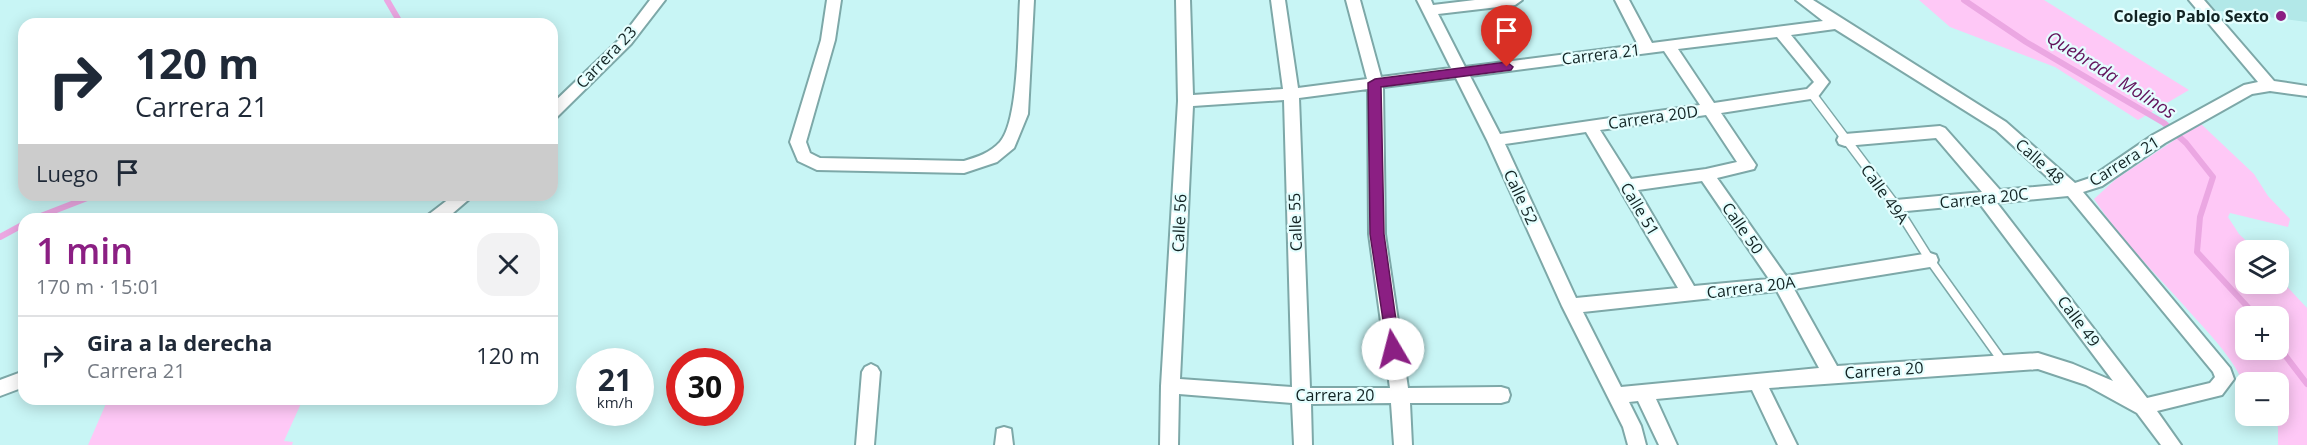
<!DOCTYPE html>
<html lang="es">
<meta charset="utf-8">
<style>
:root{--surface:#fff;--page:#f2f2f3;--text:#1f2937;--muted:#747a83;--line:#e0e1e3;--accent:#8b1f83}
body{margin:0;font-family:"Open Sans",sans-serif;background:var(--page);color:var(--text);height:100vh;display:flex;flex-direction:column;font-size:22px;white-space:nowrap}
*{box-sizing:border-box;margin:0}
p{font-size:20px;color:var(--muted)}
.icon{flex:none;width:33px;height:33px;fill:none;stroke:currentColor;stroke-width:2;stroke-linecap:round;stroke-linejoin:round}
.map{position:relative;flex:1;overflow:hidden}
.panel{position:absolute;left:18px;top:213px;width:540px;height:192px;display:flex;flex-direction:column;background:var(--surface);border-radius:18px;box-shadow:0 3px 15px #0003}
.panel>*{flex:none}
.top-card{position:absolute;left:18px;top:18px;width:540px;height:183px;border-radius:18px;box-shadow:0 3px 15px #0003;background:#fff;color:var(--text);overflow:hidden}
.fabs{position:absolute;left:2235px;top:240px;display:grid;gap:12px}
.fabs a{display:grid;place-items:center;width:54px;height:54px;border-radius:12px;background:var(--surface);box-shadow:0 3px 15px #0003;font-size:30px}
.speed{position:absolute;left:576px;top:348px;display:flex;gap:12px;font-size:30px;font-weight:700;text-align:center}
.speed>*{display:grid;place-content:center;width:78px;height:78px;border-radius:50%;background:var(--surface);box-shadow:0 3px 15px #0003;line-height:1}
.speed small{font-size:15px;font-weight:400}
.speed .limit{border:9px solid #d22;background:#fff;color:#111}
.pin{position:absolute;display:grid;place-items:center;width:51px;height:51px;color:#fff;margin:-62px -26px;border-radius:50% 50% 50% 0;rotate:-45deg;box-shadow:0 0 6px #0007}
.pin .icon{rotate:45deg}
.me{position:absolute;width:66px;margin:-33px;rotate:352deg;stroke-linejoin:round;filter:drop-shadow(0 0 4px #0008)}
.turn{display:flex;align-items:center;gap:21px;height:126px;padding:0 18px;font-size:27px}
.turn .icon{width:78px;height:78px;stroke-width:2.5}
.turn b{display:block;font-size:42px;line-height:51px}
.then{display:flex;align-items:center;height:57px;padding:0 18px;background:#0003;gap:12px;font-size:22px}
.round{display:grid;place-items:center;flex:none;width:63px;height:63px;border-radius:18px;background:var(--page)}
.headline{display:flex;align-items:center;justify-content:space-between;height:102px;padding:0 18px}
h1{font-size:36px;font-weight:600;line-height:45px;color:var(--accent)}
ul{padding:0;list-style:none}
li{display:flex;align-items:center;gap:18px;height:78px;padding:0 18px;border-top:2px solid var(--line)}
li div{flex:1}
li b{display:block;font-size:22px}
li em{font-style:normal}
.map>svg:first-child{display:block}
.built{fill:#b2e8e8}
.green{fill:#fec8f6;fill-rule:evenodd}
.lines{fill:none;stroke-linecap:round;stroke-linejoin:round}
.stream{stroke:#eba7e2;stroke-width:6}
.service-casing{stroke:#7da8a8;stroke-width:11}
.minor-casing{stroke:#7da8a8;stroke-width:4}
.service{stroke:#fff;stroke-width:8}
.minor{fill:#fff;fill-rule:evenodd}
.route{fill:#8b1f83;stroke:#5a1455;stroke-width:1.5}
.poi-dot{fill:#8b1f83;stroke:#e4fefe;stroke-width:2}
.labels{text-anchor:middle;stroke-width:4.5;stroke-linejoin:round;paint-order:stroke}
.poi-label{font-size:16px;font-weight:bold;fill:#122323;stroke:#e4fefe;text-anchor:end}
.street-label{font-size:16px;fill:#122323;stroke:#e4fefe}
.water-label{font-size:18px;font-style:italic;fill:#61115b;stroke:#e4fefe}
</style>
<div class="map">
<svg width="2307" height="445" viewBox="0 0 2307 445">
<rect width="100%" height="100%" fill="#c8f5f5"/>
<!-- built -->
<path class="built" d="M2196 0H2307V22L2204 9Z"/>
<!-- green -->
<path class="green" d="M1919 0H2044L2189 90 2138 120 2055 67 1950 27Z
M2200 123 2254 174 2268 196 2290 219 2288 227 2230 213 2228 217 2239 234 2256 250H2246V284H2278L2279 278 2307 308V445H2278V427L2269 416H2278V382H2246L2245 397 2236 393 2245 386C2233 359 2215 340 2196 319 2161 279 2123 243 2094 199L2116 179ZM2246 316H2278V350H2246Z
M108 399H303L284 441 293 442 292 445H88Z"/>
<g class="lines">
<!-- stream -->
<path class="stream" d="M387 0 401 24
M1964 0 2026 42 2164 123 2186 143 2213 177 2200 217 2197 252 2256 316
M33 219 95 195
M0 237 24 224
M2278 346 2307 384"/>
<!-- service casing -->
<g class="service-casing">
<path id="service" d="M1812 94 1896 206 1930 260 2003 362"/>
</g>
<!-- minor casing -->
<g class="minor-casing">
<path id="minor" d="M650 0H665L631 44 557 117 552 118V104L621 38Z
M827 0H841L835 40 806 142 810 153 820 158 964 161C977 157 990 153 1000 142 1019 121 1018 31 1020 0H1034L1028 114 1014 148 997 162 964 173 817 170 798 161 790 142 821 40Z
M1176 0H1190L1193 95 1283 89 1271 0H1285L1298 88 1367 79 1346 0H1360L1381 77 1451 68 1417 0H1431L1433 5 1475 0H1522L1515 5 1438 14 1465 67 1638 45 1615 0H1629L1652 43 1823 21 1796 0H1813L2006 122 2075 183 2090 178 2153 135 2244 85 2258 82 2189 0H2204L2274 81 2307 86V96L2270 91 2252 94 2165 143 2102 186 2083 192 2230 368 2234 379 2222 395 2157 411 2181 445H2161L2137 413 2086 385 2038 369 1769 388 1797 445H1778L1752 390 1656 399 1677 445H1659L1638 401 1629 402 1641 426 1646 445H1628L1623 427 1562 306 1487 140 1456 78 1383 87 1385 234 1408 388 1501 387 1508 389 1510 395 1508 401 1501 403H1410L1412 445H1394L1391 403 1311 404 1312 445H1294L1292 403 1179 394 1178 445H1160L1161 386 1178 101ZM1835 29 1996 130 2056 185 2000 190 1945 128 1940 126 1845 134 1839 136 1837 140 1839 144 1845 146 1936 138 1982 192 1896 200 1890 202 1888 206 1890 210 1896 212 1980 204 2113 381 2073 364 2038 353 1837 366 1794 289 1930 267 1936 265 1938 260 1936 255 1930 253 1786 276 1717 178 1754 169 1756 165 1721 113 1817 98 1829 82 1791 35ZM1777 37 1814 82 1807 89 1714 103 1678 49ZM1664 51 1700 105 1500 134 1470 76ZM1368 89 1369 234 1390 388H1310L1299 98ZM1284 100 1292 387 1180 379 1193 106ZM1706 115 1737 162 1706 169 1631 179 1600 130ZM1586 132 1678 288 1576 298 1505 144ZM1702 181 1769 279 1694 286 1638 190ZM2068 196 2213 372 2215 377 2210 383 2147 398 1997 203ZM1777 291 1819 368 1621 387 1583 312Z
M454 195H474L446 219H426L428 215Z
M871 364 877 367 880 372 874 445H856L862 372 865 367Z
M24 371V387L0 396V380Z
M1004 427 1011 429 1013 445H995L997 429Z"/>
</g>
<!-- service -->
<use href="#service" class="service"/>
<!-- minor -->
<use href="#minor" class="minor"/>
</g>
<!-- route -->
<path class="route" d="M1507 62 1513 67 1511 70 1381 87 1384 234 1400 349 1398 353 1393 355 1388 353 1370 234 1368 83 1375 79Z"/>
<!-- markers -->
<circle class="poi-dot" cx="2281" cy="16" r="6"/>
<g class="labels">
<!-- poi labels -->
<g class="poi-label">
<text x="2269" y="22">Colegio Pablo Sexto</text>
</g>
<!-- street labels -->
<g class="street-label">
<text transform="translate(1601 54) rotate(-7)" y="6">Carrera 21</text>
<text transform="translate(606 57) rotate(-46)" y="6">Carrera 23</text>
<text transform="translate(1653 117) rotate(-8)" y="6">Carrera 20D</text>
<text transform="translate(2040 161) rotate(42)" y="6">Calle 48</text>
<text transform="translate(2124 161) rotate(-32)" y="6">Carrera 21</text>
<text transform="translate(1885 194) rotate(54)" y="6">Calle 49A</text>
<text transform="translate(1521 197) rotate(65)" y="6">Calle 52</text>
<text transform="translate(1984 198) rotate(-6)" y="6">Carrera 20C</text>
<text transform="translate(1640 209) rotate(59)" y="6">Calle 51</text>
<text transform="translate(1295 222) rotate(-92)" y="6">Calle 55</text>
<text transform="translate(1179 223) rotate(-87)" y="6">Calle 56</text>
<text transform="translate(1743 228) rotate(55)" y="6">Calle 50</text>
<text transform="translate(1751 287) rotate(-7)" y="6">Carrera 20A</text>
<text transform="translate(2079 321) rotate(53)" y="6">Calle 49</text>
<text transform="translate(1884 370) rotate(-4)" y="6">Carrera 20</text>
<text x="1335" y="401">Carrera 20</text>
</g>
<!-- water labels -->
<g class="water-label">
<text transform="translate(2111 75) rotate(32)" y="6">Quebrada Molinos</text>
</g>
</g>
</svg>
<div class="fabs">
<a><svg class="icon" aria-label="layers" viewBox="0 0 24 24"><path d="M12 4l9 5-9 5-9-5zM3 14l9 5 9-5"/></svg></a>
<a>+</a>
<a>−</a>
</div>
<div class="speed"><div>21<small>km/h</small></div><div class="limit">30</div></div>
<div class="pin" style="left:1507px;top:67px;background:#d93025"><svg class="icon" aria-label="arrive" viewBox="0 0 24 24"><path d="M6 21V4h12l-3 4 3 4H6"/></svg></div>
<svg class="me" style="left:1393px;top:349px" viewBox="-20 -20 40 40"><circle r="19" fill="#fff"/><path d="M0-13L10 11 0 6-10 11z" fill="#8b1f83"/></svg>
<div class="top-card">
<div class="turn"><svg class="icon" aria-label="right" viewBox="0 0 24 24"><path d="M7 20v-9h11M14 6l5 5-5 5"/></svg><div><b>120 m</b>Carrera 21</div></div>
<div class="then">Luego<svg class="icon" aria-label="arrive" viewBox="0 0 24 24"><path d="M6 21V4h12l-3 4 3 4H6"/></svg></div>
</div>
<section class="panel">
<div class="headline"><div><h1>1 min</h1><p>170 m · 15:01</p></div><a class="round"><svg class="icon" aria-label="close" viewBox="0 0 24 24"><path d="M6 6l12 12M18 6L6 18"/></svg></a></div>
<ul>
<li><svg class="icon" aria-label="right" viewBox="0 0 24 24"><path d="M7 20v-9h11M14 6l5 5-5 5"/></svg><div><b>Gira a la derecha</b><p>Carrera 21</p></div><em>120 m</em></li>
</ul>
</section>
</div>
